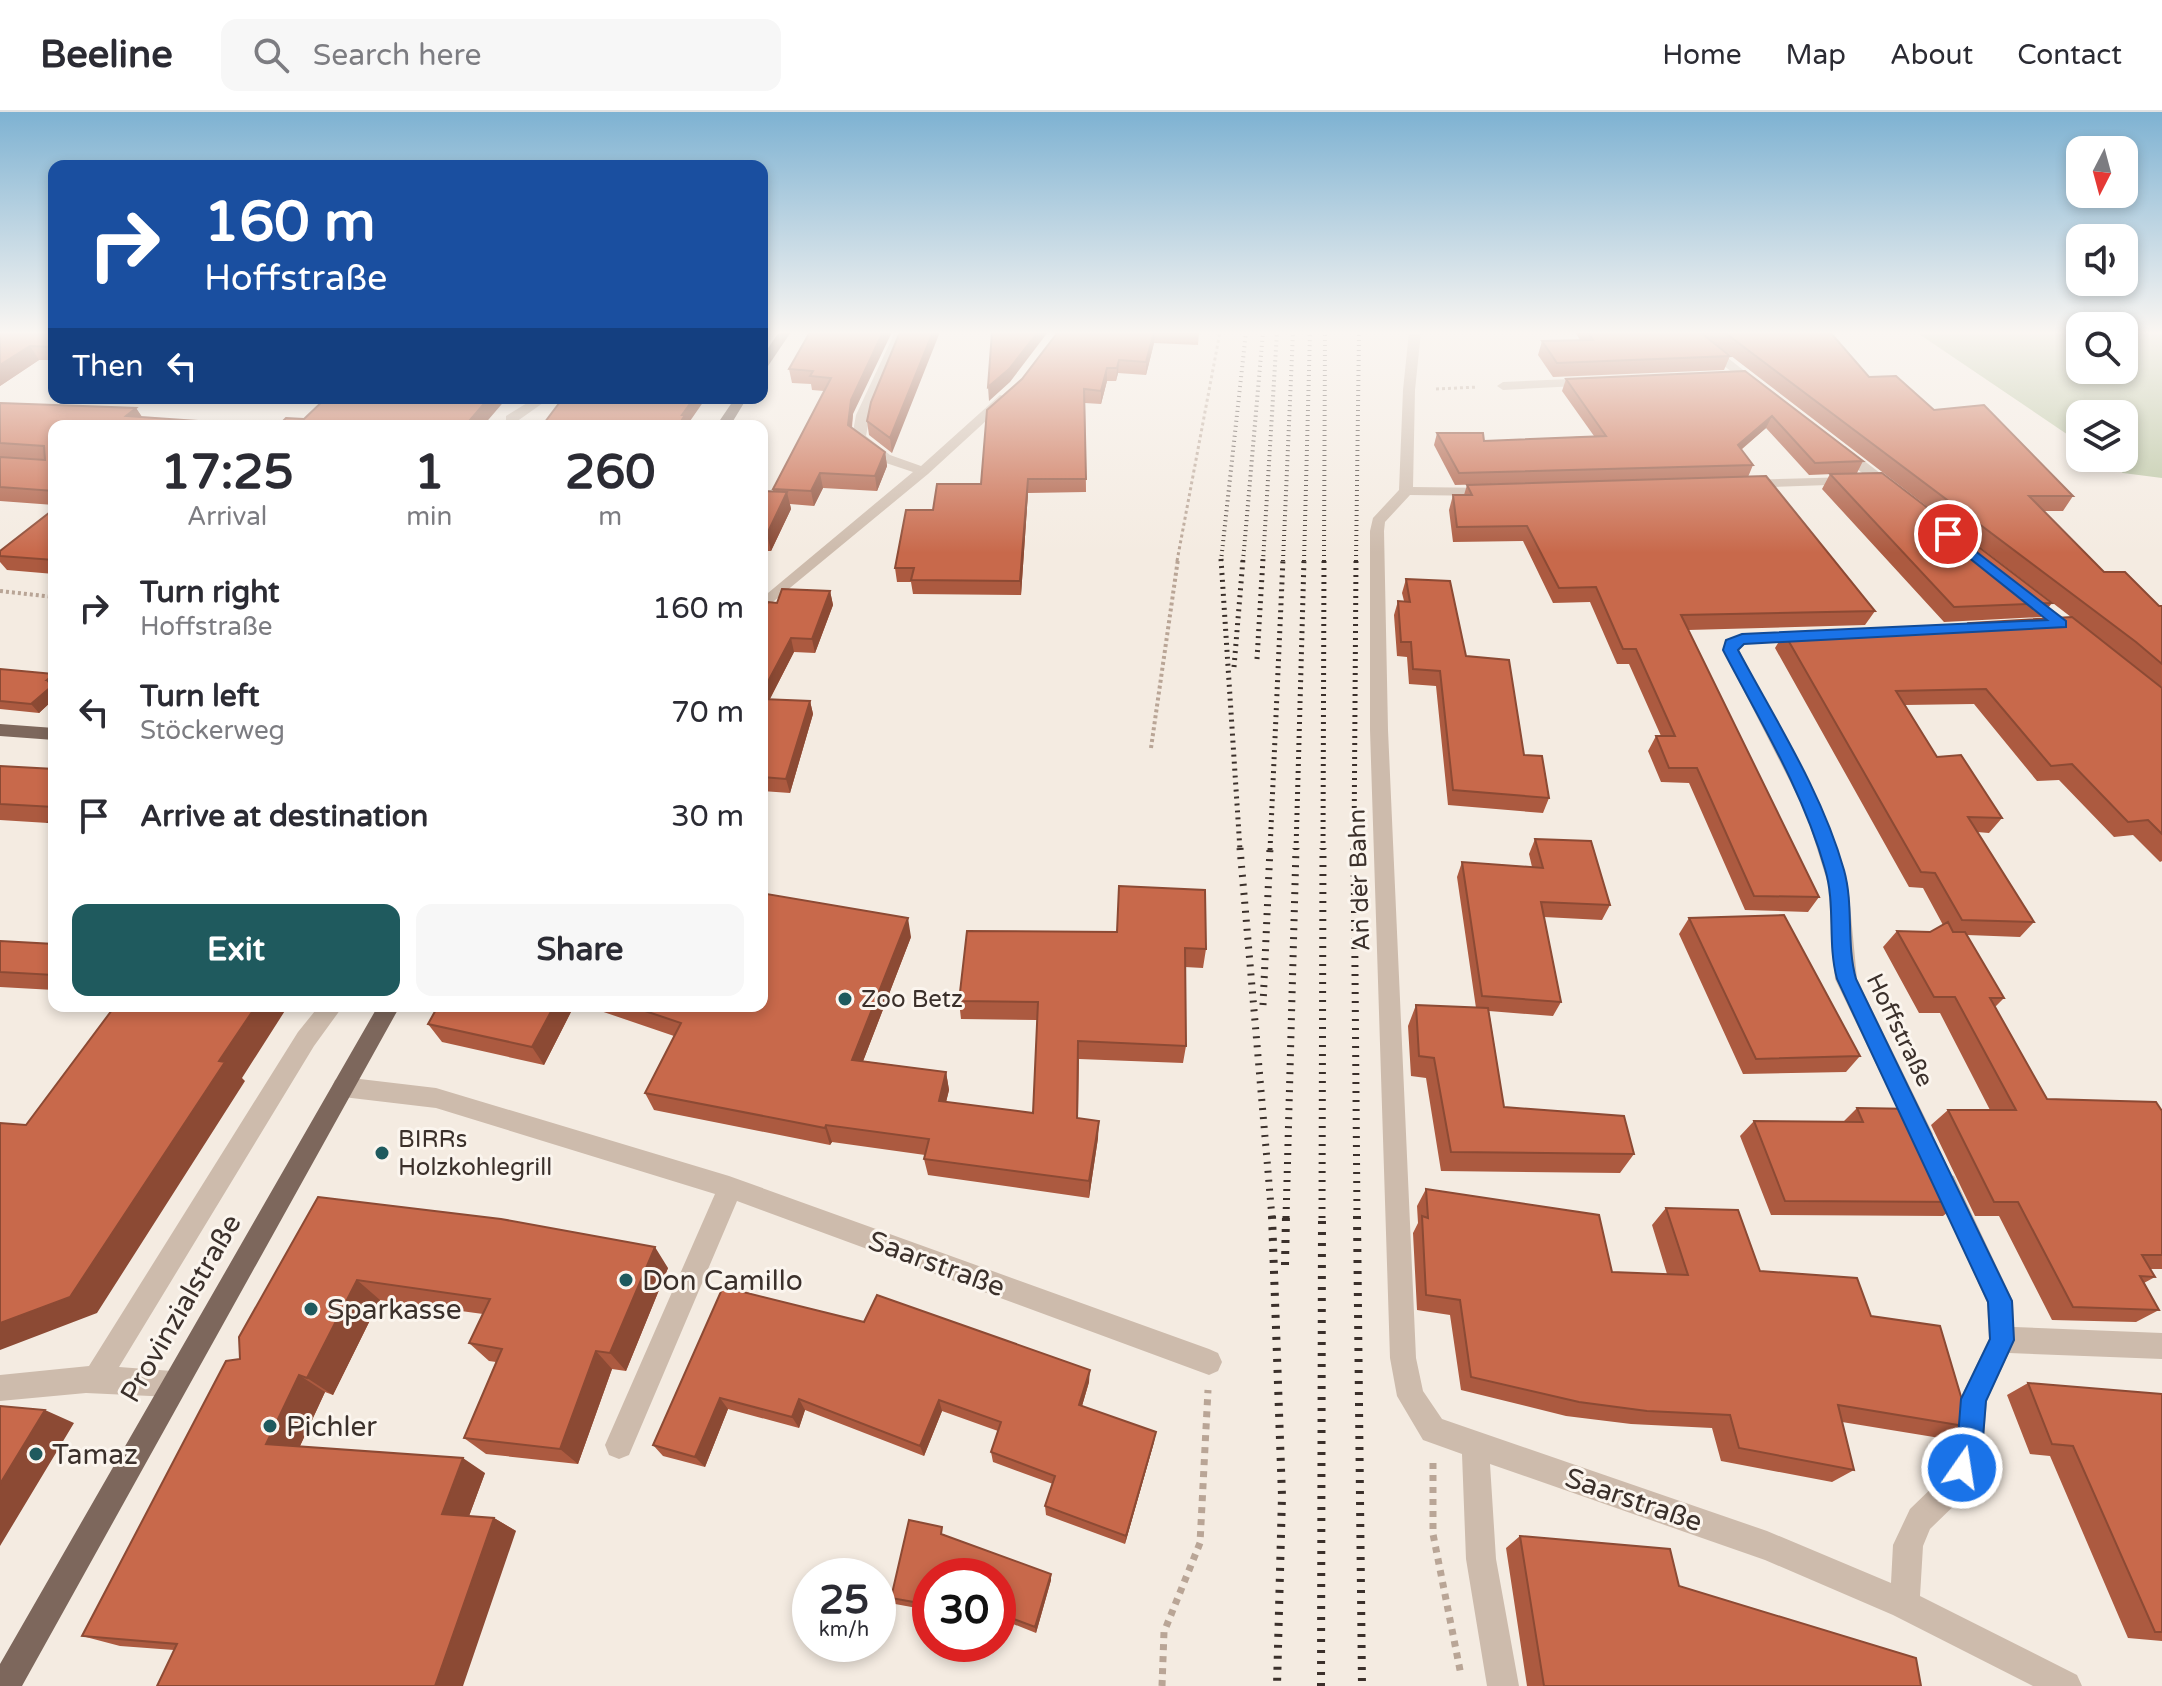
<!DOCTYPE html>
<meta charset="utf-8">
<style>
:root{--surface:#fff;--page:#f7f7f7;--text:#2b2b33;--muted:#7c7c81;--line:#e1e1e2;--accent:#1f5a5e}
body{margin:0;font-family:"Varela Round",sans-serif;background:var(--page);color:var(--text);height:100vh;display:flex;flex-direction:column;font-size:30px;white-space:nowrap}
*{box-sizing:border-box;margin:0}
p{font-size:26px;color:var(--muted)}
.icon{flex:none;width:44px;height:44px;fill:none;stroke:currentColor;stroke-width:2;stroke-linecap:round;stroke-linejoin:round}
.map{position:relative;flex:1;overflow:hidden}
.panel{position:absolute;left:48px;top:308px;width:720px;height:592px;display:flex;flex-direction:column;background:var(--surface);border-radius:16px;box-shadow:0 4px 12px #0003}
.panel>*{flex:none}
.guide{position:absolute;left:48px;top:48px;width:720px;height:244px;border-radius:16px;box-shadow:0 4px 12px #0003;background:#1a4fa0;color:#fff;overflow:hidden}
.needle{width:52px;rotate:186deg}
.tools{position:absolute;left:2066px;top:24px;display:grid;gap:16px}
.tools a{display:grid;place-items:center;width:72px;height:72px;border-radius:16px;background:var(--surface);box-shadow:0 4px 12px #0003;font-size:40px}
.speed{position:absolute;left:792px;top:1446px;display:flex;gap:16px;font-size:40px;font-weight:700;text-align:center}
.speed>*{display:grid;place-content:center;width:104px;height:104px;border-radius:50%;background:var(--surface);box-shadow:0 4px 12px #0003;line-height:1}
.speed small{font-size:20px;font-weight:400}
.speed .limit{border:12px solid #d22;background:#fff;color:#111}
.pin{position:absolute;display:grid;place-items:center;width:68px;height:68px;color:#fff;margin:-34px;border:4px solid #fff;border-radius:50%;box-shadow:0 2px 8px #0007}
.me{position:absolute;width:88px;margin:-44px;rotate:13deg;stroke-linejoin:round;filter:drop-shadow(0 0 6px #0008)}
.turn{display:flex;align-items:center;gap:28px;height:168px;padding:0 24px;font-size:36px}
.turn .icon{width:104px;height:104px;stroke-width:2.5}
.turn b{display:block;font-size:56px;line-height:68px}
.then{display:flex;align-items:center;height:76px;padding:0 24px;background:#0003;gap:16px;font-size:30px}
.eta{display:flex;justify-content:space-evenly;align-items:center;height:136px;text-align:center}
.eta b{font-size:48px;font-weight:700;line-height:56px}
.button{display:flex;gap:16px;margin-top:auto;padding:16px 24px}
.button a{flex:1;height:92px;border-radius:16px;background:var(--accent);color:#fff;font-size:32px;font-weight:700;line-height:92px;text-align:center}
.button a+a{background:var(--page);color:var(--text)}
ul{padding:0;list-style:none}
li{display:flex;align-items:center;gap:24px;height:104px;padding:0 24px}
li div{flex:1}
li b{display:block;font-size:30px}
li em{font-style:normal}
header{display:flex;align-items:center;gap:48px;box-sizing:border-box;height:112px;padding:0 40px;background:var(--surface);border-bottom:2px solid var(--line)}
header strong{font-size:38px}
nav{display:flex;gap:44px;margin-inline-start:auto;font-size:28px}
.search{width:560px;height:72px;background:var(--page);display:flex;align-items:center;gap:20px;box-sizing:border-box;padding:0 28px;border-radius:16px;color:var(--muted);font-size:30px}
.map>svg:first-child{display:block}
.green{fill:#b8c4a0}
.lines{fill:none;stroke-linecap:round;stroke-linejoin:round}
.path-far2{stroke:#b9a596;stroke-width:3;stroke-dasharray:3 3;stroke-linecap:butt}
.path-far1{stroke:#b9a596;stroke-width:4;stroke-dasharray:3 3;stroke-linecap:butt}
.path{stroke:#b9a596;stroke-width:7;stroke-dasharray:6 6;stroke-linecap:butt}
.minor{fill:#cdbbac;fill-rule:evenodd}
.major{fill:#7d675c;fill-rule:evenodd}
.rail-far3{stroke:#3b302b;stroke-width:4;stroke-dasharray:1 4;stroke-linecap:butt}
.rail-far2{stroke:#3b302b;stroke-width:5;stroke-dasharray:2 5;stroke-linecap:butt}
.rail-far1{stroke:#3b302b;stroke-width:7;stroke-dasharray:2 7;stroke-linecap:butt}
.rail{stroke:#3b302b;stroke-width:8;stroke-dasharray:3 8;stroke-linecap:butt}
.wall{fill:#ac5a40}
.shaded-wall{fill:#8c4a34}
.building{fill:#c8694b;stroke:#8c4a34;stroke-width:2}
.route{fill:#1a73e8;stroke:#114b97;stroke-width:2}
.poi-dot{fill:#1f5a5e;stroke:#fbf5ee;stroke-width:3}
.labels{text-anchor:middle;stroke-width:6;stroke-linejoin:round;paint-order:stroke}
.street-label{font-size:24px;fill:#3b302b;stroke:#fbf5ee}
.poi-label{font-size:24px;fill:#3b302b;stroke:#fbf5ee;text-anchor:start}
.near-street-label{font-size:28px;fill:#3b302b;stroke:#fbf5ee}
.near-poi-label{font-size:28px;fill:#3b302b;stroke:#fbf5ee;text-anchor:start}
</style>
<header>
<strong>Beeline</strong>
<div class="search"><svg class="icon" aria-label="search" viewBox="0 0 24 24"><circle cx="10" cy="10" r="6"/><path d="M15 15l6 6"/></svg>Search here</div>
<nav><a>Home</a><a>Map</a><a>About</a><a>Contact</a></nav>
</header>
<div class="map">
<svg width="2162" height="1574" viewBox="0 0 2162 1574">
<rect width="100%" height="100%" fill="#f4ebe1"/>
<!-- green -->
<path class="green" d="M1916 220H2080V258H2124V220H2162V366L2123 361 2101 346H2124V302H2080V331Z"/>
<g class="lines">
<!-- path-far2 -->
<path class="path-far2" d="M1436 277 1478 275
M1177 449 1220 220"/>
<!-- path-far1 -->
<path class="path-far1" d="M0 479 54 485
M1151 636 1178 447"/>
<!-- path -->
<path class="path" d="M1433 1351V1422L1461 1563
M1162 1574 1164 1520 1200 1431 1208 1278"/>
<!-- minor -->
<path class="minor" d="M895 220H907L870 303 866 324 890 343 921 354 1000 283 1011 286 928 362 762 499V486L913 360 880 349 852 325 856 303Z
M1409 220H1421L1415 278 1413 375 1492 376 1499 380 1492 384 1410 383 1385 410 1384 419 1388 618 1416 1246 1423 1279 1442 1307 1767 1419 1891 1471 1893 1433 1910 1397 1944 1364 1955 1338 1960 1287 1989 1227 1987 1190 1933 1072 1936 1064 1945 1061 1954 1064 2013 1189 2014 1215 2162 1221V1247L2009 1241 1987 1288 1983 1338 1964 1384 1930 1417 1923 1434 1920 1484 2077 1563 2082 1574H2033L1893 1503 1765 1448 1490 1352 1496 1447 1519 1574H1487L1466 1447 1462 1342 1423 1328 1397 1284 1390 1246 1370 618V419L1373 406 1399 378 1403 278Z
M1681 220H1695L1766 276 1756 279Z
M1592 266 1598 270 1596 273 1503 278 1497 274 1503 270Z
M535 286H550L516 310H506V304Z
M1835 334H1845L1898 375V381H1888L1835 340Z
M1852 365 1859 369 1857 372 1744 376 1737 372 1744 368Z
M2025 478 2081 518V526H2069L2019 486V480Z
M1809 519 1815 520V528L1745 532 1739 538 1824 701 1848 772 1857 867 1933 1022 1929 1029 1921 1032 1913 1029 1835 867 1828 772 1806 701 1723 538 1725 528 1742 522Z
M319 894H343L314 934 119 1255 172 1259 182 1262 185 1272 182 1282 172 1285 86 1281 0 1289V1263L89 1254 298 920Z
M343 965 436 976 729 1064 1209 1237 1218 1241 1222 1250 1218 1259 1209 1263 737 1089 629 1343 619 1347 609 1343 605 1333 715 1082 436 996 343 985 335 982 332 975 335 968Z"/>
<!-- major -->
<path class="major" d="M779 220H791L766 257 762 258V245Z
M735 286H747L730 314H716Z
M0 612 54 616V628L0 624Z
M378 894H400L22 1574H0V1552Z"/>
<!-- rail-far3 -->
<path class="rail-far3" d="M1221 449 1246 220
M1243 449 1263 220
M1263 449 1277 220
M1283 449 1293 220
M1304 449 1310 220
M1324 449 1325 220
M1356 449 1359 220"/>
<!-- rail-far2 -->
<path class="rail-far2" d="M1221 447 1240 738
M1257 547 1263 447
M1234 555 1243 447
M1270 738 1283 447
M1296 738 1304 447
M1323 738 1324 447
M1354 738 1356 447"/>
<!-- rail-far1 -->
<path class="rail-far1" d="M1240 736 1272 1106
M1354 736 1357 1106
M1263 893 1270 736
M1286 1106 1296 736
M1322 1106 1323 736"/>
<!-- rail -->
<path class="rail" d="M1272 1104 1282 1384 1277 1574
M1357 1104 1362 1574
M1285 1153 1286 1104
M1321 1574 1322 1104"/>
</g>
<!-- wall -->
<path class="wall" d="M0 220H54V248H39L0 274Z
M810 220 853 302 852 316 885 340 887 354 877 379 823 376 814 394 790 392 791 397 771 439H762V379L773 380V377L824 279 812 278 811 272 792 271 789 257Z
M900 220 892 341 869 323 867 309Z
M1058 220H1199L1198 233 1154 231 1146 263 1118 261 1116 269H1107L1101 292 1085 291 1086 380 1028 381 1021 483 913 482 911 470H897L895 456 933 398 981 372 1022 267Z
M1575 220H1700L1730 244 1724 258 1553 265 1538 243 1542 229 1580 228Z
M1700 220H1830L1869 265 1934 298 2073 384 2063 399H2043L2104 460 2159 494H2162V749L2160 750 2133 723 2114 725 2059 668 2037 669 1974 592 1905 593 1937 645 2002 706 1989 721 1977 720 2034 810 2020 825 1967 823 2004 886 1995 895 2047 987 2162 999V1157H2150L2155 1165 2144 1171 2159 1198 2136 1210 2052 1208 1999 1104H1975L1931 1013 1948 998H1990L1940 901H1919L1883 835 1897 819 1930 820 1943 813 1923 776 1909 775 1775 536 1784 521 1965 515 1969 511 2071 505Z
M1745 259 1863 349 1857 361 1809 363 1766 316 1741 338 1753 353 1748 365 1875 499 1865 513 1688 518 1819 785 1808 800 1745 798 1689 671 1661 670 1648 639 1656 624H1661L1629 552H1617L1590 490 1553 491 1523 429 1453 430 1449 398 1453 383H1464L1467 373 1746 365 1455 373 1434 333 1437 321 1484 329 1594 324 1562 279 1566 267Z
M0 291 136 296 142 305 54 314V393L0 389Z
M1830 362 2052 491 2041 505 1944 510 1822 377Z
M54 397V462L7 458 0 450V439Z
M1406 467 1466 544 1524 643 1549 686 1543 701 1448 693 1436 574 1409 572 1407 545 1397 544 1394 503 1398 489H1404L1402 481Z
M830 479 833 493 815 541 794 540 770 587 810 589 813 602 790 681 762 679V499L777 491Z
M0 557 54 562V587L39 601 0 597Z
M0 654 54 657V717L48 711 0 708Z
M1535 727 1610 793 1602 808 1544 805 1561 890 1553 904 1489 899 1504 995 1634 1042 1620 1061 1441 1059 1426 966 1411 964 1408 914 1416 893 1476 896 1457 765 1462 750 1532 755 1529 742Z
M1689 806 1860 944 1846 960 1743 962 1679 822Z
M967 819 1206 837 1203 856 1185 855 1186 934 1183 951 1079 947 1078 1007 1098 1026 1089 1086 928 1063 924 1047 925 1043 832 1030 830 1033 654 998 645 981 674 924 586 894H762L911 825 863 949 946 960 949 978 946 990 1033 1001 1037 908 961 907 959 889Z
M0 829 54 832V878L0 875Z
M438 894H574L544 953 442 930 428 912Z
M1857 996 1961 1090 1943 1104 1771 1103 1740 1024 1754 1009 1843 1010Z
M1426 1077 1612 1160 1667 1162 1652 1113 1666 1096 1760 1159 1871 1204 1970 1315 1946 1327 1842 1310 1854 1358 1832 1370 1721 1349 1712 1316 1631 1312 1566 1304 1461 1278 1450 1203 1417 1198 1413 1121 1418 1111 1417 1094Z
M318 1085 668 1156 626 1259 612 1257 578 1352 486 1342 464 1326 496 1250 489 1249 469 1231 483 1202 380 1188 333 1283 325 1280 300 1334 485 1361 469 1404 494 1406 516 1419 174 1538 120 1534 82 1524 240 1247Z
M723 1175 1089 1270 1082 1294 1154 1330 1125 1432 1046 1403 1045 1394 1053 1372 993 1350 991 1340 998 1319 942 1299 924 1344 805 1298 799 1316 728 1297 705 1355 663 1344 653 1333Z
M2028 1271 2162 1282V1529L2128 1526 2050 1344 2030 1342 2007 1283Z
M945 1422V1424L1051 1462V1468L1036 1521 998 1506V1464H930V1490L928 1498 895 1492 891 1486Z
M1520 1424 1679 1474 1921 1574H1527L1506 1436Z"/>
<!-- shaded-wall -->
<path class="shaded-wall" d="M883 220H892L853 302 850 327 848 313 851 288Z
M933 220H940L892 341 890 326Z
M1038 220H1048L1010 270 989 289 988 275Z
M1155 220 1154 231 1146 263V250Z
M30 234 39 248 0 274V253Z
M1119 248 1118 261 1116 269 1117 256Z
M1107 256V269L1101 292V279Z
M489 286H507L483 314H465Z
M694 286H706L688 312V314H678L682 303Z
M136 296 146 311 126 304Z
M1772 304 1766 316 1732 345 1738 333Z
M885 340 887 354 877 379 875 364Z
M820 361 823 376 814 394 811 379Z
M1028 367V381L1021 483 1020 469Z
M787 380 791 397 771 439 767 422Z
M830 479 833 493 815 541 812 527Z
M791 526 794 540 763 600 762 581Z
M52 574 54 576V587L39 601 31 592Z
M810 589 813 602 790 681 786 667Z
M908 806 911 825 857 965 852 948Z
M256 894H288L242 966 245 969 97 1201 0 1238V1211L219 949Z
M554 894H574L544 953 532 935Z
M946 960 949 978 942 1006 939 989Z
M1099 1009 1098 1026 1089 1086V1069Z
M826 1013 832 1030 830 1033 825 1016Z
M655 1135 668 1156 626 1259 610 1241Z
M357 1168 380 1188 333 1283 307 1266Z
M596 1239 612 1257 578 1352 560 1337Z
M1090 1258 1089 1270 1079 1304V1293Z
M299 1263 325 1280 294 1347 266 1332Z
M720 1286 728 1297 705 1355 695 1345Z
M799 1287 805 1298 799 1316 792 1305Z
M939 1288 942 1299 924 1344 920 1334Z
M45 1298 74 1311 0 1434V1372Z
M1156 1320 1154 1330 1125 1432 1126 1424Z
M463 1346 485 1361 465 1415 442 1402Z
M494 1406 516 1419 463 1574H435Z
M1051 1462V1468L1036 1521 1035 1515Z
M929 1475 930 1490 928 1498 925 1492Z"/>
<!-- building -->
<path class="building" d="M0 220H54V235L30 234 0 253Z
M810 220H883L851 288 848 313 885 340 875 364 820 361 811 379 773 377 831 266 810 264 813 259 789 257Z
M900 220H933L890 326 867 309 871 290Z
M992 220H1038L1009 257 988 275Z
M1058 220H1154L1146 250 1119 248 1117 256H1107L1101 279 1084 277 1086 367H1028L1020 469 911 468 914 456H895L906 398H933L937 372H981L987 298 1022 267Z
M1588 220H1700L1730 244 1557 251 1542 229 1593 228Z
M1724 220H1830L1869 265 1896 264 1934 298 1984 293 2073 384H2029L2104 460H2125L2159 494H2162V552L2136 530Z
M1745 259 1863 349 1815 351 1772 304 1738 333 1753 353 1459 361 1437 321H1483L1484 329 1606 324 1566 267Z
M326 286H489L465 314H278L286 306 304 307Z
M563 286H694L682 303H685L678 314H542Z
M0 291 136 296 126 304 269 314H54V379L0 375V345L45 348 44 334 0 331Z
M1882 361 2052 491 1954 495 1830 362Z
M1766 364 1875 499 1681 503 1819 785 1754 784 1697 656H1669L1656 624H1675L1636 537H1623L1596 475 1559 476 1527 414 1457 415 1453 383H1472L1467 373Z
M762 379 787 380 767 422H762Z
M54 397V448L0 444V439Z
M1406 467 1450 469 1466 544 1509 548 1524 643 1542 644 1549 686 1453 678 1440 559 1413 557 1411 530H1401L1398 489 1410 490Z
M782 477 830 479 812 527 791 526 762 581V499H764L768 490 777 491Z
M2072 505 2162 576V722L2148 708 2128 710 2072 652 2051 654 1986 577 1896 579 1937 645 1961 643 2002 706 1968 705 2034 810 1962 808 1935 761 1921 760 1784 521 1973 515 1969 511Z
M0 557 54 562 47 568 52 574 31 592 0 589Z
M54 562V568H47Z
M762 587 810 589 786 667 762 665Z
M0 654 54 657V695L0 692Z
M54 703V711L48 710Z
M1535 727 1591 729 1610 793 1541 790 1561 890 1482 884 1462 750 1543 756Z
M1119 774 1205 778 1206 837 1185 836 1186 934 1078 929 1077 1006 1099 1009 1089 1069 924 1047 929 1027 826 1013 825 1016 645 981 681 911 630 894H762V793L767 782 908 806 852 948 946 960 939 989 1033 1001 1038 890 959 889 967 819 1117 820Z
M1784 803 1860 944 1756 947 1689 806Z
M1948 810 1953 820H1965L2004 886H1990L2047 987 2156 990 2162 999V1143H2142L2155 1165 2140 1164 2159 1198 2073 1195 2018 1090H1994L1948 998H2016L1955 885H1934L1897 819 1930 820Z
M0 829 54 832V863L0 860Z
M1416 893 1488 896 1504 995 1624 1004 1634 1042 1451 1040 1434 946 1419 944Z
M115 894H256L219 949 225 950 70 1185 0 1211V1011L26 1013Z
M438 894H554L532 935 428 912Z
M1857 996 1916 997 1961 1090 1785 1089 1754 1009 1863 1010Z
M1426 1077 1599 1103 1612 1160 1688 1163 1666 1096 1738 1098 1760 1159 1857 1166 1871 1204 1940 1214 1970 1315 1838 1293 1854 1358 1739 1336 1730 1303 1647 1299 1579 1290 1471 1265 1460 1188 1426 1183 1422 1104 1428 1106Z
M318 1085 501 1107 655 1135 610 1241 596 1239 560 1337 464 1326 502 1237 469 1231 490 1187 357 1168 307 1266 299 1263 266 1332 463 1346 442 1402 494 1406 435 1574H157L177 1532 82 1524 226 1249 240 1247 239 1225Z
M723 1175 864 1210 877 1183 1090 1258 1079 1293 1156 1320 1126 1424 1045 1394 1055 1364 991 1340 1001 1310 939 1288 920 1334 799 1287 792 1305 720 1286 695 1345 653 1333Z
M2028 1271 2162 1282V1520H2155L2073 1334 2052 1332Z
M0 1294 45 1298 0 1372Z
M909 1408 942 1415 941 1422 1051 1462 1035 1515 998 1501V1464H930V1475H929L925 1492 891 1486Z
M1520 1424 1670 1437 1679 1474 1916 1546 1921 1574H1544Z"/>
<!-- sky -->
<linearGradient id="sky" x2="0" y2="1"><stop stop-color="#7eb2d2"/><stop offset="0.5" stop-color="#faf6f2"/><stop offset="1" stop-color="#faf6f2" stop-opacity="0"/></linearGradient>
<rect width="2162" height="441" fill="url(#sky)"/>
<!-- route -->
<path class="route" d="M1948 418 2066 509V515L1744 532 1738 538C1776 609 1822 680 1844 758 1854 794 1846 831 1856 867L2012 1189 2014 1228 1986 1289 1982 1338 1971 1365 1962 1369 1953 1365 1949 1356 1957 1338 1961 1287 1990 1227 1988 1190 1837 867C1827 830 1836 793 1825 757 1803 679 1760 609 1723 538L1726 528 1742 522 2047 508 1943 425V419Z"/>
<!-- markers -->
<g class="poi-dot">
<circle cx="845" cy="887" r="8"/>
<circle cx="382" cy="1041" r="8"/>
<circle cx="626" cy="1168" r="8"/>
<circle cx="311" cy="1197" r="8"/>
<circle cx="270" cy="1314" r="8"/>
<circle cx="36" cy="1342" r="8"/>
</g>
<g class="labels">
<!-- street labels -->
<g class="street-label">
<text transform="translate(1359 768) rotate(-92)" y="8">An der Bahn</text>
<text transform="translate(1900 918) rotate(64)" y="8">Hoffstraße</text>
</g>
<!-- poi labels -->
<g class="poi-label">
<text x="861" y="895">Zoo Betz</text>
<text x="398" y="1035">BIRRs<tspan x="398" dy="28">Holzkohlegrill</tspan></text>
</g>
<!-- near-street labels -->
<g class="near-street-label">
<text transform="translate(937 1151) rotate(20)" y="10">Saarstraße</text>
<text transform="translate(180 1196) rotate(-60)" y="10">Provinzialstraße</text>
<text transform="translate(1634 1387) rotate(19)" y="10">Saarstraße</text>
</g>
<!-- near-poi labels -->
<g class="near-poi-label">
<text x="642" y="1178">Don Camillo</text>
<text x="327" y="1207">Sparkasse</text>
<text x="286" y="1324">Pichler</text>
<text x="52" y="1352">Tamaz</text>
</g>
</g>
</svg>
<div class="tools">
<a><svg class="needle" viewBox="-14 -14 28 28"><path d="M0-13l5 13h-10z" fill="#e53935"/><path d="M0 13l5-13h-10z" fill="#7c7c81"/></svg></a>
<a><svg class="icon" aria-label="sound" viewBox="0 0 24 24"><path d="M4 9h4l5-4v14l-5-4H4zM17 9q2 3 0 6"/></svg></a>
<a><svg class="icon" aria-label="search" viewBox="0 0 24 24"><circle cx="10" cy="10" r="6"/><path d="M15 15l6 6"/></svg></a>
<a><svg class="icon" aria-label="layers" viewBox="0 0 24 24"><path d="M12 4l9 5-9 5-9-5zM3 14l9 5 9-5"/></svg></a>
</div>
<div class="speed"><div>25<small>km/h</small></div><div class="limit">30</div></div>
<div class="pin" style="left:1948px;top:422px;background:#d93025"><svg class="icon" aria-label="arrive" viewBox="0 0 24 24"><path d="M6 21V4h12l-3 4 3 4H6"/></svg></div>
<svg class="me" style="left:1962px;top:1356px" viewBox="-20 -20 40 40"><circle r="17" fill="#1a73e8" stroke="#fff" stroke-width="3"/><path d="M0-11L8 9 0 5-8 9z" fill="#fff"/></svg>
<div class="guide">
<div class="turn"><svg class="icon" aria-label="right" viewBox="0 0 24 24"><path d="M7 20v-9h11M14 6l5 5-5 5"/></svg><div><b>160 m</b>Hoffstraße</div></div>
<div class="then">Then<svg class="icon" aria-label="left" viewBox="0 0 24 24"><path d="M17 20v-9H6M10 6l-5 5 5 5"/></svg></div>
</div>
<section class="panel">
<div class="eta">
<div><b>17:25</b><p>Arrival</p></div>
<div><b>1</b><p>min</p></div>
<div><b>260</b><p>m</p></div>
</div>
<ul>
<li><svg class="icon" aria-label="right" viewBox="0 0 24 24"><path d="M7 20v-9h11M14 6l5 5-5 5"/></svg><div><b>Turn right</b><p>Hoffstraße</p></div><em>160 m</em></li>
<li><svg class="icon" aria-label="left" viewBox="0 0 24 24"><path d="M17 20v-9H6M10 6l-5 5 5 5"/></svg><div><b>Turn left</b><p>Stöckerweg</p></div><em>70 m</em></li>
<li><svg class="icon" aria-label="arrive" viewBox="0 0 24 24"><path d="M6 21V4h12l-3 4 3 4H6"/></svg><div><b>Arrive at destination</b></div><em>30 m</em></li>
</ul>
<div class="button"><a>Exit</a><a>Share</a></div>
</section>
</div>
